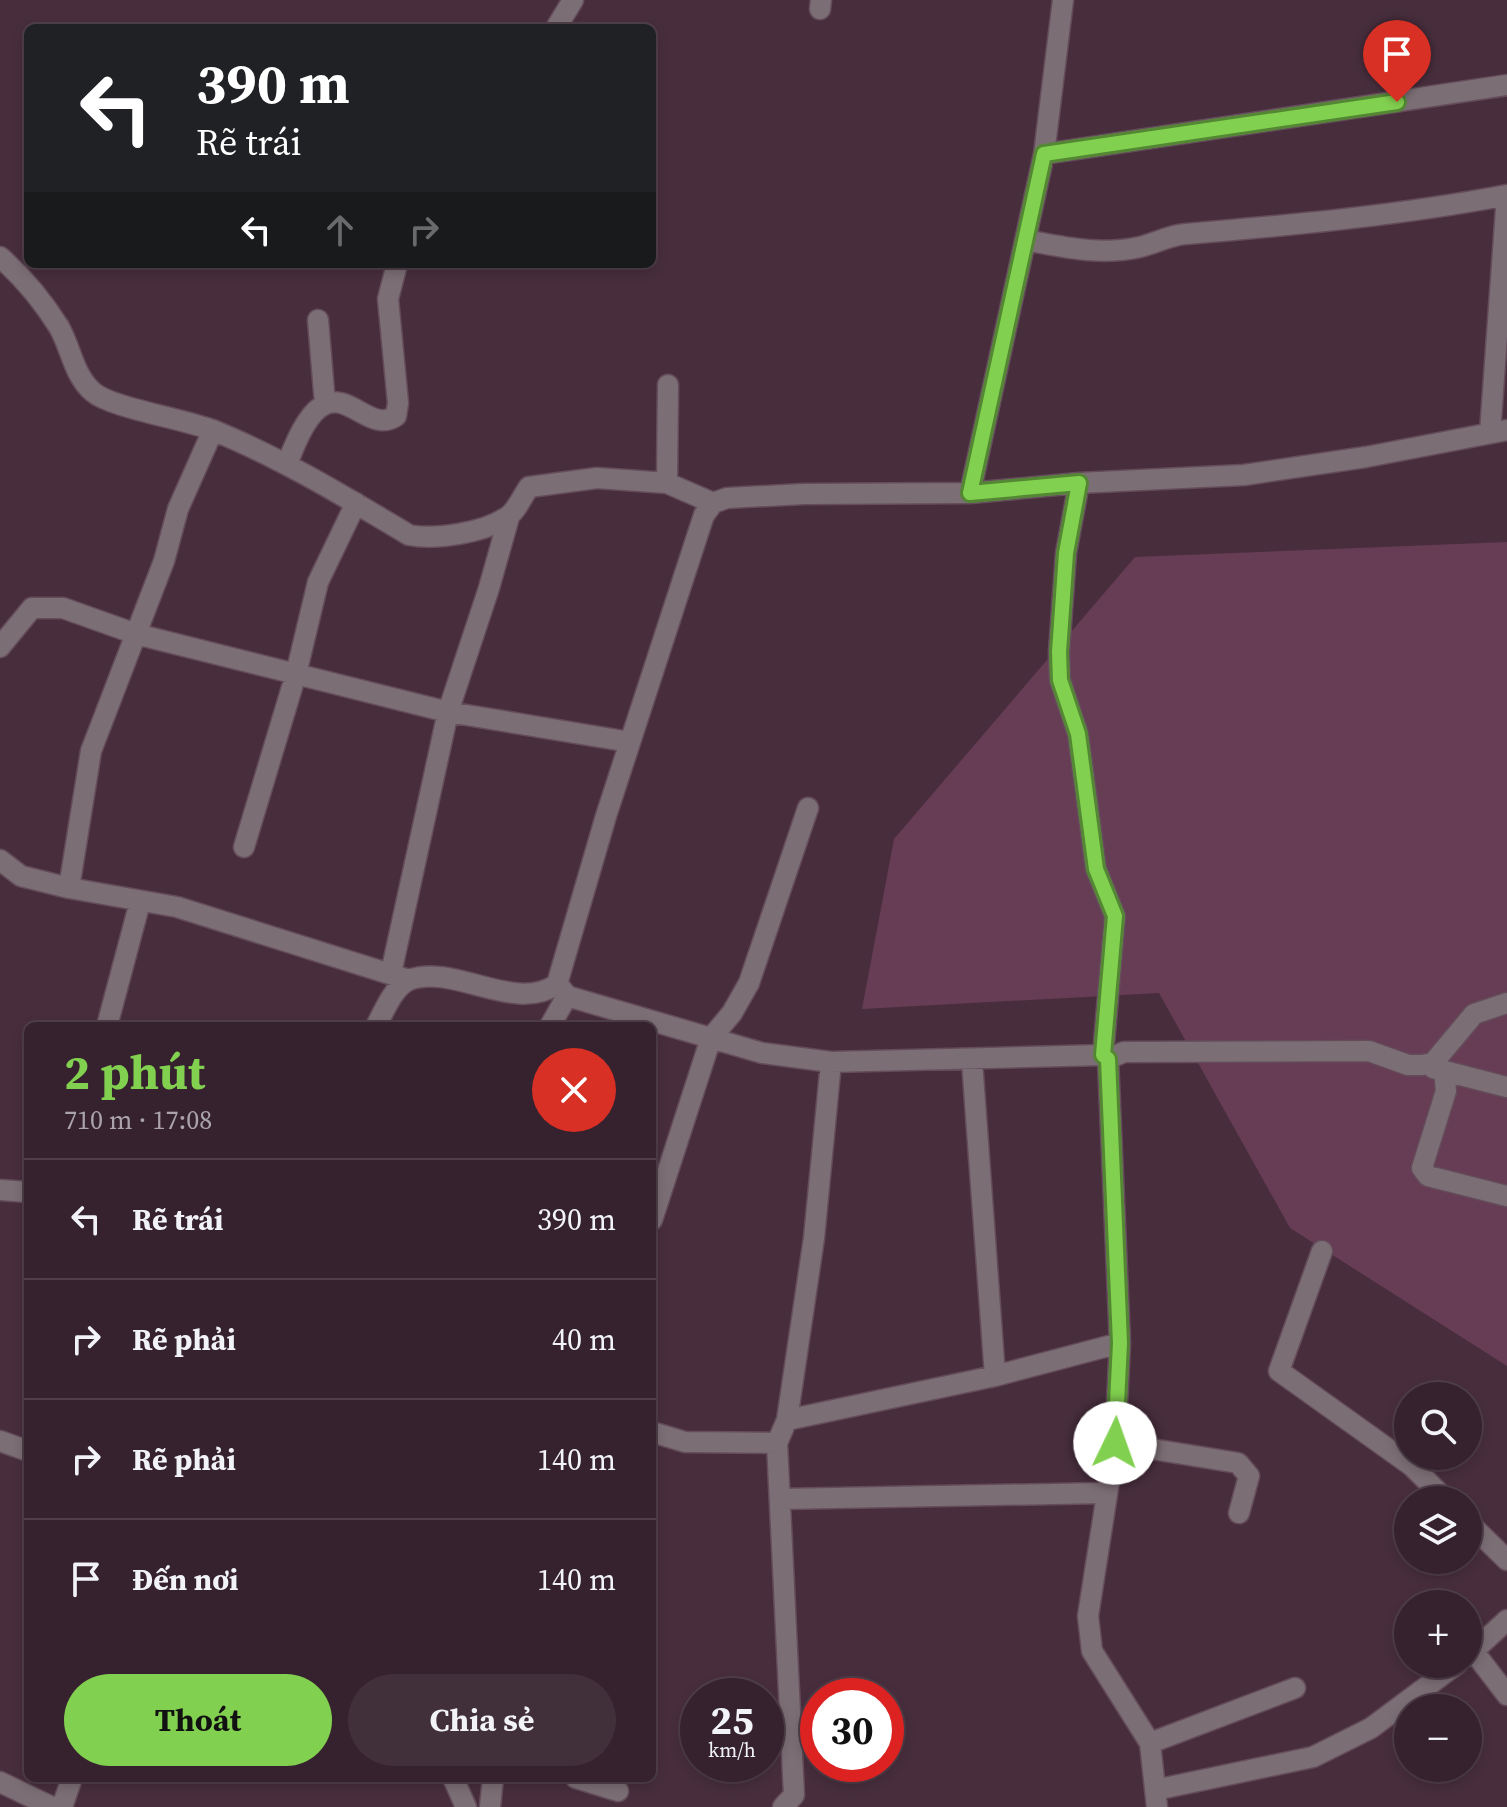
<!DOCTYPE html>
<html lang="vi">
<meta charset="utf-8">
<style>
:root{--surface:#36222e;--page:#412f3a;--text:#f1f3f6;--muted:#aaa4aa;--line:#503f4a;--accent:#82d04f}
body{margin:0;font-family:"Source Serif 4",serif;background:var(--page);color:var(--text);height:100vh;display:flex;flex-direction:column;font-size:30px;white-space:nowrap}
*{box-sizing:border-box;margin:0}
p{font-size:26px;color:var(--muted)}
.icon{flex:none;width:44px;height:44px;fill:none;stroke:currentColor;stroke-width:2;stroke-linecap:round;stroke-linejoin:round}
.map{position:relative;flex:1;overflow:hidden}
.details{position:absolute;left:24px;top:1022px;width:632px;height:760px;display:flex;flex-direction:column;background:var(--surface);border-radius:12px;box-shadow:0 4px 12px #0003,0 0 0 2px var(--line)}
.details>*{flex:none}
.banner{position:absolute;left:24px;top:24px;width:632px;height:244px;border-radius:12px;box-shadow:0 4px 12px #0003,0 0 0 2px var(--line);background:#202124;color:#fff;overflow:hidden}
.fabs{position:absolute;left:1394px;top:1382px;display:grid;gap:16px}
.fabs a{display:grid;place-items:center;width:88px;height:88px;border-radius:50%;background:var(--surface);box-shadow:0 4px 12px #0003,0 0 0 2px var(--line);font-size:40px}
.speed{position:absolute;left:680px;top:1678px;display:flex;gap:16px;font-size:40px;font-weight:700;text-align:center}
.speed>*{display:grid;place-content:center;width:104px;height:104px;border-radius:50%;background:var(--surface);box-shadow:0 4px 12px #0003,0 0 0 2px var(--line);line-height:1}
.speed small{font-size:20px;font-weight:400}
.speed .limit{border:12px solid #d22;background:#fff;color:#111}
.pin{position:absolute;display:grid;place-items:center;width:68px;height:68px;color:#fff;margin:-82px -34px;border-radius:50% 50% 50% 0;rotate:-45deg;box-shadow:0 0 8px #0007}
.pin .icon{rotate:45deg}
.me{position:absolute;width:88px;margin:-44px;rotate:3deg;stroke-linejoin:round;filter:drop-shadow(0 0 6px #0008)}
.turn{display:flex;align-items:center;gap:28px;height:168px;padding:0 40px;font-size:36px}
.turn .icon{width:104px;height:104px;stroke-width:2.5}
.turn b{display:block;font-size:56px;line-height:68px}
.lanes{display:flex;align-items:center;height:76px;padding:0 40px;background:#0003;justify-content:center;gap:40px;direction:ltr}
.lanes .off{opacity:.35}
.round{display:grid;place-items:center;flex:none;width:84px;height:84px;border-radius:42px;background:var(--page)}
.overview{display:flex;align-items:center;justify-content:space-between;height:136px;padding:0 40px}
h1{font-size:48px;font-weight:700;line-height:60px;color:var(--accent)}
.primary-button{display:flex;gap:16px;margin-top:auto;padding:16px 40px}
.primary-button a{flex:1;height:92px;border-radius:48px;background:var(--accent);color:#111;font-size:32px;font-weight:700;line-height:92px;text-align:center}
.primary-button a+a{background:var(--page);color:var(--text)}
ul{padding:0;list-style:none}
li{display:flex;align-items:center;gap:24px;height:120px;padding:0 40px;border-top:2px solid var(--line)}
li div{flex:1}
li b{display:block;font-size:30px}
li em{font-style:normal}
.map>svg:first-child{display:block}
.green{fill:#673c55}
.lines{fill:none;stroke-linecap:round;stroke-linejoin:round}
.minor-casing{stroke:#644c5a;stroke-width:23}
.minor{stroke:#7c6e75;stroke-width:20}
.route-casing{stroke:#548733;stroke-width:20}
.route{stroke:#82d04f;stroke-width:14}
</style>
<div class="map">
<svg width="1507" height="1807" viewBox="0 0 1507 1807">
<rect width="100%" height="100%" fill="#482e3d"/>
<!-- green -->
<path class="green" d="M1507 542V1366L1290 1228 1159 993 862 1009 894 839 1135 557Z"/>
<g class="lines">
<!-- minor casing -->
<g class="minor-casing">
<path id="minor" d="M820 9 821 0
M556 28 573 0
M1044 154 1507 85
M1025 240C1063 247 1101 256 1140 247 1156 243 1170 235 1186 234 1294 225 1401 215 1507 195
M0 257C24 278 42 300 59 327 71 348 74 376 93 392 111 408 186 419 215 431 283 459 347 498 409 535 436 540 483 533 507 517 516 512 523 495 529 487L597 478 667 483 713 503
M318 320 325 404
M213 430 178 509 164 561 91 751 69 888 177 907 409 980
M1490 433 1507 195
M287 465C330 343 361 441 396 416L398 403 388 299 397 264
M667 483 668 385
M1079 483 1066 553 1059 652 1060 680 1078 734 1096 869 1115 916 1103 1055
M970 493 1044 154 1063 0
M0 647 32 608H63L136 634 448 712 630 742
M244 847 296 674 318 582 356 503
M0 860 21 876 69 888
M391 973 448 712 489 588 509 517
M567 996 762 1053 831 1062 1103 1055 1108 1059 1124 1052 1369 1051 1408 1065H1422L1433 1063 1474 1014 1507 1003
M107 1026 140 902
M376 1026C384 1012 393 987 409 980 453 963 516 1014 557 984L606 816 704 515 713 503 727 498 804 494 970 493 1079 483 1244 475 1366 457 1507 430
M550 1026 567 996 560 987
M1108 1059 1120 1343 1115 1443 1238 1463 1249 1476 1239 1513
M972 1061 995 1376
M1433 1068 1507 1087
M1444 1071 1446 1091 1422 1168 1428 1176 1507 1196
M0 1190 28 1192
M652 1220 711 1038 732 1013 749 983 808 808
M1322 1251 1279 1371 1412 1466 1446 1500
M787 1420 995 1376 1120 1343
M652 1432 685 1442 777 1443
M0 1441 28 1451
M1115 1443 1088 1616 1092 1651 1150 1743 1157 1807
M781 1499 1105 1493
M1468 1522 1507 1560
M1474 1652 1507 1695
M1468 1656 1507 1620
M1150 1743 1295 1688
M453 1778 466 1807
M576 1778 618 1791
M0 1782 52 1807
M1155 1790 1313 1757 1371 1728 1457 1664
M62 1807 72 1778
M490 1807 493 1778
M783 1807 794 1795 777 1443 787 1420 814 1238 831 1062"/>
</g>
<!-- minor -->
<use href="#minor" class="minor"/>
</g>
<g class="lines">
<!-- route casing -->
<g class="route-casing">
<path id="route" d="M1115 1443 1120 1343 1108 1059 1103 1055 1115 916 1096 869 1078 734 1060 680 1059 652 1066 553 1079 483 970 493 1044 154 1397 102"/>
</g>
<!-- route -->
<use href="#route" class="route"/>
</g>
</svg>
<div class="fabs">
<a><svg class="icon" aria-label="search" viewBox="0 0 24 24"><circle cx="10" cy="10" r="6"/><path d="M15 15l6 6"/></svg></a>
<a><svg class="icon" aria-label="layers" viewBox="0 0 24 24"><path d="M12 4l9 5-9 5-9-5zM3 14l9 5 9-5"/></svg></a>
<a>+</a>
<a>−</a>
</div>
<div class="speed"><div>25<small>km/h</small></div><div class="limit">30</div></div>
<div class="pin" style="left:1397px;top:102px;background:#d93025"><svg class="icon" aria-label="arrive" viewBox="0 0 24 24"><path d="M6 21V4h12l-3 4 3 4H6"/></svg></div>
<svg class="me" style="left:1115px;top:1443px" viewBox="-20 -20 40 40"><circle r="19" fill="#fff"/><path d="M0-13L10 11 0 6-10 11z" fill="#82d04f"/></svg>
<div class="banner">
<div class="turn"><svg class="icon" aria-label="left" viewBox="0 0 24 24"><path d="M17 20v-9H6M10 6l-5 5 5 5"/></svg><div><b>390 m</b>Rẽ trái</div></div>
<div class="lanes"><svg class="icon" aria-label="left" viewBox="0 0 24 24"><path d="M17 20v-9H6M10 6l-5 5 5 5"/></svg><svg class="icon off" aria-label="ahead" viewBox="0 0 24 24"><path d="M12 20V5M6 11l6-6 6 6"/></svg><svg class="icon off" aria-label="right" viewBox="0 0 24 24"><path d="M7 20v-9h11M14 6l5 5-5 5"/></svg></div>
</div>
<section class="details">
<div class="overview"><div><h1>2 phút</h1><p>710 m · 17:08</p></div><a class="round" style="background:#d93025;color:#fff"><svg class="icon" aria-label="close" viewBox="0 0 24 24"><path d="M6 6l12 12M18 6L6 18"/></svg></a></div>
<ul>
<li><svg class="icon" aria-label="left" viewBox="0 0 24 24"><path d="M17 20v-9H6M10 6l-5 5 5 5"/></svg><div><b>Rẽ trái</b></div><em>390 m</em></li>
<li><svg class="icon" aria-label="right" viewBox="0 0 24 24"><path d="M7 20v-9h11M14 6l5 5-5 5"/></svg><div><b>Rẽ phải</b></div><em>40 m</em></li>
<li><svg class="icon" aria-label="right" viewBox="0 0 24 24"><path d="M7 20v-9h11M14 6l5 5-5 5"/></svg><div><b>Rẽ phải</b></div><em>140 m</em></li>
<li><svg class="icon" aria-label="arrive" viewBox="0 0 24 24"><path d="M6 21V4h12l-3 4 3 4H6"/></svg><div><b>Đến nơi</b></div><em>140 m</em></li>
</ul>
<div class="primary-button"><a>Thoát</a><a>Chia sẻ</a></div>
</section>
</div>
